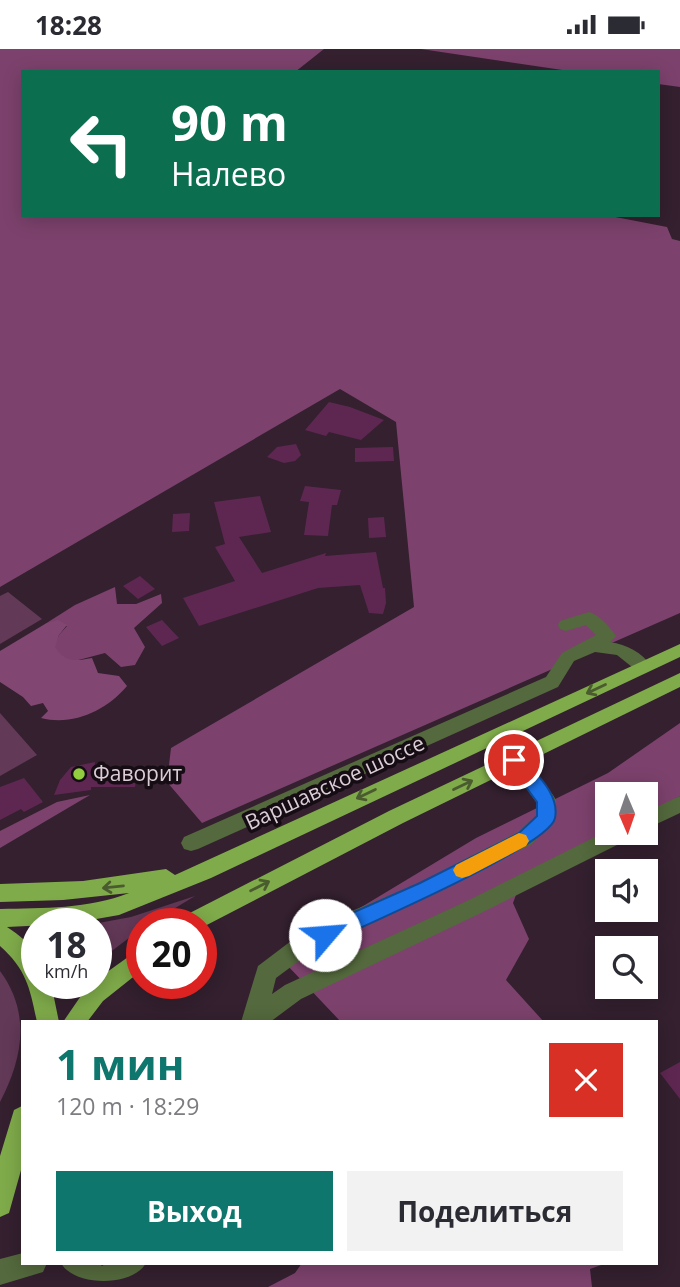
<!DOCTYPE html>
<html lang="ru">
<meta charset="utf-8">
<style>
:root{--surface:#fff;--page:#f2f2f3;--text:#2b2b33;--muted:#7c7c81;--accent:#0f766e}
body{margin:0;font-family:"Open Sans",sans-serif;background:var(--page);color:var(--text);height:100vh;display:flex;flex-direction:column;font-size:26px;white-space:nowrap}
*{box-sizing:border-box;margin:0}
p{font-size:23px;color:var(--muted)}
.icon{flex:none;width:38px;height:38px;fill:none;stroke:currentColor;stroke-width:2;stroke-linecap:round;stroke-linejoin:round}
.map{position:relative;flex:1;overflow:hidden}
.drawer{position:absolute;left:21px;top:971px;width:637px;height:245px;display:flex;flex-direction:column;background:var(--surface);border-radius:0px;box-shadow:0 4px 18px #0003}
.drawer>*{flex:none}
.guide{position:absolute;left:21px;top:21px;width:639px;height:147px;border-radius:0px;box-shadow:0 4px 18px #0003;background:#0b6e4f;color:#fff;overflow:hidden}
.needle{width:46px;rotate:178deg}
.fabs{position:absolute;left:595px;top:733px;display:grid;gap:14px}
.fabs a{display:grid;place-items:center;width:63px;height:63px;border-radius:0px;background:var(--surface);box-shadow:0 4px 18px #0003;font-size:35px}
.speed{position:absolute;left:21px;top:859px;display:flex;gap:14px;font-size:35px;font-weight:700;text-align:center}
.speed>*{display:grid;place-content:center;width:91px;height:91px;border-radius:50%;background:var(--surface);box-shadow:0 4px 18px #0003;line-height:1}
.speed small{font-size:18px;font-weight:400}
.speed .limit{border:10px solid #d22;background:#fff;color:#111}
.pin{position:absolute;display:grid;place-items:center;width:60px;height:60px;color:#fff;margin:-30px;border:4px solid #fff;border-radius:50%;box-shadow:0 2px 7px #0007}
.me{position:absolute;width:77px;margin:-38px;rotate:63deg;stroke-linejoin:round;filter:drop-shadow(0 0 5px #0008)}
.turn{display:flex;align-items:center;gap:24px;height:147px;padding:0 35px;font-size:32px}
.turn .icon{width:91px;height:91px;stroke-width:2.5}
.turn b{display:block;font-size:49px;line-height:60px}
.round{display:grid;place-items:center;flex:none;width:74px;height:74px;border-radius:0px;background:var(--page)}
.headline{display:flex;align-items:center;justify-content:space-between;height:119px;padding:0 35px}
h1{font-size:42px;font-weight:700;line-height:52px;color:var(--accent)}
.cta{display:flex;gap:14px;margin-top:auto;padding:14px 35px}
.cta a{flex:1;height:80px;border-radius:0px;background:var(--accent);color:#fff;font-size:28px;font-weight:700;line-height:80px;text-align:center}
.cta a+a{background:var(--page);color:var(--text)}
.status{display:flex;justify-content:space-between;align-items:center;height:49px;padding:0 35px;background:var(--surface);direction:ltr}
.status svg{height:19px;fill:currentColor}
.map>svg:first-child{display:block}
.green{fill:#633958}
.forest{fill:#7c426d}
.water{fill:#814772}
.building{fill:#5e2751}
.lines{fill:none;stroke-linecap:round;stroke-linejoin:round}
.minor{fill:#54693d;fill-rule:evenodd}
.major{fill:#7fab4a;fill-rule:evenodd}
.oneway{stroke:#4a5c2f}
.route{fill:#1a73e8;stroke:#114b97;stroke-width:2}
.slow{fill:#f59e0b}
.poi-dot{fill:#91cd3f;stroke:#160d14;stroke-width:2.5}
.labels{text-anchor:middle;stroke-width:7;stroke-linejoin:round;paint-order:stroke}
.poi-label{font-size:21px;fill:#dbcdd6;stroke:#160d14;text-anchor:start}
.street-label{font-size:21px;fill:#dbcdd6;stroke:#160d14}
</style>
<div class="status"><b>18:28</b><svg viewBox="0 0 49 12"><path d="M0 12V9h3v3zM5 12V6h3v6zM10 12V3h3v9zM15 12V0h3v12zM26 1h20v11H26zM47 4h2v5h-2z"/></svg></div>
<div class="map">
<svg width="680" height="1238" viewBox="0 0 680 1238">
<rect width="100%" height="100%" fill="#34202f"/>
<!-- green -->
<path class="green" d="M8 543 42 570 0 595V547Z
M0 664 37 706 0 727Z
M195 847 149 875H142V879L96 914V875H93L131 868Z
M0 922C31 964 23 1009 0 1053Z"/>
<!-- forest -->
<path class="forest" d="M0 0H324L295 23H23V166H605L667 178 672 190 680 192V564L202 774 167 733 171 699 414 558 396 373 340 340 0 538Z
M421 0H680V38L658 35V23H576Z
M115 538 117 555H136L161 545 162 554 134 579 145 598 135 616 121 618 105 604 71 613 60 607 54 598 59 586 67 577 45 575 75 556Z
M680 674V747L646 767V746H607V784L523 827 513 854 529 890 506 931 544 973H341L287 916 320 883 476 789 608 724Z
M90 746 0 799V782L57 753Z
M302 1214H604V1215L590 1220 592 1238H268L295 1224Z"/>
<!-- water -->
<path class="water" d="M58 571 67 576 59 586 55 598C65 614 75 612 92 609L98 624 119 627 127 637C106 662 73 677 41 669L48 662 43 654 31 657 23 648 0 633V602L45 575Z"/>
<!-- building -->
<path class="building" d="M329 353 350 358 384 371 361 391 329 383 326 387 305 381Z
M296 395 301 406 295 412 284 414 267 408 277 398Z
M393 398 394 412 355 413V399Z
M305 437 341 441 337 456H332L328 487 304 486 309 453 300 452Z
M260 447 271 483 239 488 262 524 326 504 325 507 376 503 383 539H385L386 554 383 565 369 564 360 536 318 539 199 577 183 549 235 532 215 498 225 495 214 453Z
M190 464 189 482 172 483 173 465Z
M384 468 386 488 369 489 368 469Z
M140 527 155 540 138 550 123 537Z
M162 571 179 589 162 597 146 578Z
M95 713 94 720H138L135 738H91V741L54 746 60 731 71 718Z
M24 729 43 753 24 763 21 760 0 771V738Z
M680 1013V1050L660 1024Z"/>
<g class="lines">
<!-- minor -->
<path class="minor" d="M589 563C599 566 610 578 616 587L610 593C627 596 642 603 652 618L649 622H637L617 606 595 603 574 612 558 638 198 800 191 802 184 800 181 794 184 788 546 628 562 604 596 586 586 576 566 582 560 580 558 576 560 572Z
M515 704 522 706 553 746 556 751V770L532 795 433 846 361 878 307 906 276 929 272 945 285 936 467 852 607 782 632 784 629 790 481 864 301 950 270 973H241L258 917 291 892 347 864 419 834 518 783 536 767V753L506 711 508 706Z
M680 747V764L646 780V763Z
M23 1204V1214H47L43 1223 0 1236V1210Z
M61 1214H99L102 1217 107 1214H146C133 1238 74 1238 61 1214Z"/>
<!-- major -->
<path class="major" d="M680 595V608L211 829 119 866 68 875 7 878C34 896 37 903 37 934H51L59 973H37C30 940 27 921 0 897V860C43 859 89 860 129 844L63 851 0 853V835L83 832 166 820 175 826Z
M680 624V638L403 774 201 879V875H178L182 868 389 762Z
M142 898V921L103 952 87 973H63L87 938 96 934V931Z
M22 1057 23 1114 9 1164 0 1168V1107L14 1061Z"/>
</g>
<!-- one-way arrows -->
<defs><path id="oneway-shaft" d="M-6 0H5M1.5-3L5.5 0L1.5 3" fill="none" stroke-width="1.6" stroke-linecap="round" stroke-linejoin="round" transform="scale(1.75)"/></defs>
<g class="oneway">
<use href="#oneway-shaft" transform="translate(596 640) rotate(155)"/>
<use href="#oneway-shaft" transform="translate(463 736) rotate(-26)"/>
<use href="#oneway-shaft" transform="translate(366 745) rotate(154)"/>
<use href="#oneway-shaft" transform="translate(260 837) rotate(-27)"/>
<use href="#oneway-shaft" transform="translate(113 838) rotate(174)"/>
</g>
<!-- route -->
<path class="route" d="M514 704 521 706C535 724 560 745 555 769 550 797 365 876 332 892L325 894 318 892 315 886 318 879 420 834 519 784 537 767V753L506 711 508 706Z"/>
<!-- slow -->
<path class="slow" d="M519 784 526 786 529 792 526 797 469 827 462 829 456 827 453 821 456 816Z"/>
<!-- markers -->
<circle class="poi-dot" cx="79" cy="725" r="7"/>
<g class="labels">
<!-- poi labels -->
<g class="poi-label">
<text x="93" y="732">Фаворит</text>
</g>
<!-- street labels -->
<g class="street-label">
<text transform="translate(335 734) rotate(-25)" y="7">Варшавское шоссе</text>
</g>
</g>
</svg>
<div class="fabs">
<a><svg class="needle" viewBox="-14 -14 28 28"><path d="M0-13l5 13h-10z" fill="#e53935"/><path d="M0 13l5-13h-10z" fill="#7c7c81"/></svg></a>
<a><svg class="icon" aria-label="sound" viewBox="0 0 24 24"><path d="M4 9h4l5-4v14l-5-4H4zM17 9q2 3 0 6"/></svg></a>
<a><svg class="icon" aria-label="search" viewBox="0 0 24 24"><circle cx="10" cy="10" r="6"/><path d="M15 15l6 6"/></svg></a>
</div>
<div class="speed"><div>18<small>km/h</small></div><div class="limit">20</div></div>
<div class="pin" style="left:514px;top:711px;background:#d93025"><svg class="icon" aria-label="arrive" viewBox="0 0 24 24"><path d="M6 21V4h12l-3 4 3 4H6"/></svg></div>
<svg class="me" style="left:325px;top:886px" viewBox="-20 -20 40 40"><circle r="19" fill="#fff"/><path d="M0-13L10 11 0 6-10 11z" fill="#1a73e8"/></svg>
<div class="guide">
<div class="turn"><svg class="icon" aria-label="left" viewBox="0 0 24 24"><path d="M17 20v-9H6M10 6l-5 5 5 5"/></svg><div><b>90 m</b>Налево</div></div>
</div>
<section class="drawer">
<div class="headline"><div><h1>1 мин</h1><p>120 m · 18:29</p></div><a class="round" style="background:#d93025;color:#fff"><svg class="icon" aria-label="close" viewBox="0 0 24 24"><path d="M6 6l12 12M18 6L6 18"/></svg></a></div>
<div class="cta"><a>Выход</a><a>Поделиться</a></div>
</section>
</div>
